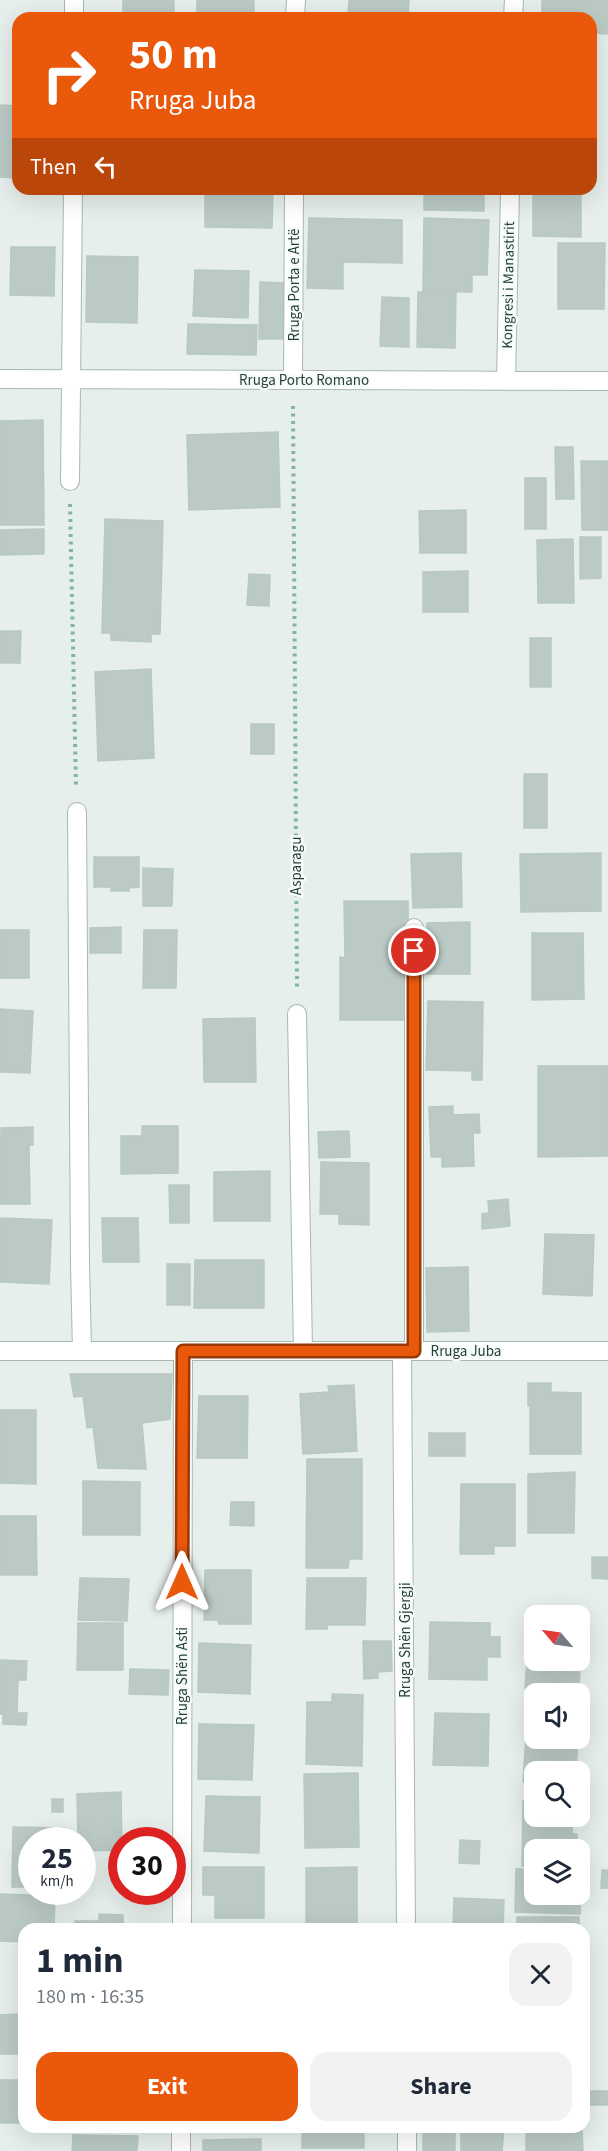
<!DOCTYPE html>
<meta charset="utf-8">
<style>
:root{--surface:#fff;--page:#f2f2f3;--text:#1f2937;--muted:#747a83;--accent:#ea580c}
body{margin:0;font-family:"Source Sans 3",sans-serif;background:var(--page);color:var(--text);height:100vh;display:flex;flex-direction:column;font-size:22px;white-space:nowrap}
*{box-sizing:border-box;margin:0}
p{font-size:20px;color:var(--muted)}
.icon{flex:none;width:33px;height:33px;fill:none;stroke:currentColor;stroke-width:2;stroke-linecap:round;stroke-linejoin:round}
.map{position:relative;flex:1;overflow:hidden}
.sheet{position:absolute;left:18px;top:1923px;width:572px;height:210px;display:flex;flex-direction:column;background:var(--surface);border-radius:18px;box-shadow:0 6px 24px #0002}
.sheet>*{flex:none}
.top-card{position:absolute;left:12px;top:12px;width:585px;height:183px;border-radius:18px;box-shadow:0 6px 24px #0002;background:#ea580c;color:#fff;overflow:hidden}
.needle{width:39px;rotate:299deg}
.tools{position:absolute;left:524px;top:1605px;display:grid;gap:12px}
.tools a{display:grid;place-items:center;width:66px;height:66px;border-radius:12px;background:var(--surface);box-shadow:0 6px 24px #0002;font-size:30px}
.speed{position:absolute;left:18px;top:1827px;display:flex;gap:12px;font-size:30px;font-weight:700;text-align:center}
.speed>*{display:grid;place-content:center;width:78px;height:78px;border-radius:50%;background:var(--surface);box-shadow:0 6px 24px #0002;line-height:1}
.speed small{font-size:15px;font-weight:400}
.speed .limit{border:9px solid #d22;background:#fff;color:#111}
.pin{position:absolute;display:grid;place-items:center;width:51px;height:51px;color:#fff;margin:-26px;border:3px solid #fff;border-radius:50%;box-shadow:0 2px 6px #0007}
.me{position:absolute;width:66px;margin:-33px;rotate:0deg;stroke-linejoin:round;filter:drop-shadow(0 0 4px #0008)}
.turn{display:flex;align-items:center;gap:21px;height:126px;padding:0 18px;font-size:27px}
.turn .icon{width:78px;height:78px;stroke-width:2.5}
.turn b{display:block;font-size:42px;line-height:51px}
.then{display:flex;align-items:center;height:57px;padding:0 18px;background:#0003;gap:12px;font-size:22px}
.round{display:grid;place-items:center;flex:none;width:63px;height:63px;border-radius:18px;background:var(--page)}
.headline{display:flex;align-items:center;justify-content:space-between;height:102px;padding:0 18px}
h1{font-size:36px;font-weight:700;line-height:45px}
.action{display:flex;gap:12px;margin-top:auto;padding:12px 18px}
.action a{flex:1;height:69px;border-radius:18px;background:var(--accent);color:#fff;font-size:24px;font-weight:700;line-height:69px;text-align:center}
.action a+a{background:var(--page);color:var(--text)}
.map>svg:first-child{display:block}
.building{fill:#bbcac4;stroke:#b8c9c2;stroke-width:1.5}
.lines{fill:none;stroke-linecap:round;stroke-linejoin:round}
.minor-casing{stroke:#a8b8b2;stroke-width:20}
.path{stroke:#86b3a5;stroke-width:4;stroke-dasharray:3 4.5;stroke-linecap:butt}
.minor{stroke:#fff;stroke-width:18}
.route-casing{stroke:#983908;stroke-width:15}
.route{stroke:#ea580c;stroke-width:10}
.labels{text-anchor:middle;stroke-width:5;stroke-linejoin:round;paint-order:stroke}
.street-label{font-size:15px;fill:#24423a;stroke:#f7fbf9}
</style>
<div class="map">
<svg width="608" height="2151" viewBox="0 0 608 2151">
<rect width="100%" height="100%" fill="#e6efeb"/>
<!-- building -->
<path class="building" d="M123 0H174V18H123Z
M197 0H254V18H197Z
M349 0H409L408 18H348Z
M542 0H608V34L591 33V18H542Z
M0 105 18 106V178L0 177Z
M205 189H273L272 228 205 227Z
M424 189H484V211L424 210Z
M533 189H581V237L533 236Z
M309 218 402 220V263L343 262V289L307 288Z
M424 218 489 220 487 275H472V292L423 291Z
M558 243H605L604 309H558Z
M11 247H55L54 296 10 295Z
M87 256 138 257 137 323 86 322Z
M195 270 249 271 248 318 193 316Z
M260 282 287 283 285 339H259Z
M418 292 456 293 455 348 417 347Z
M382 297 409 298V347L380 346Z
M188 324 257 325 256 355 187 354Z
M43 420 44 525H0V421Z
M278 432 280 507 189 510 187 435Z
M555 447H573L574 499H556Z
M581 461H608V530H582Z
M525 478H546V529H525Z
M466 510V553H420L419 511Z
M105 519 163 521 160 634H151V642L111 640V633H102Z
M44 529V554L0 555V530Z
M580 537H601V578L580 579Z
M573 539 574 603H538L537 540Z
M468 571V612H423V572Z
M249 574 270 575 269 606 247 605Z
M0 631H21L20 663H0Z
M530 638H551V687H530Z
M151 669 154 758 98 761 95 672Z
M251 724H274V754H251Z
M524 774H547V828H524Z
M461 853 462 907 413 908 411 854Z
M601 853V911L521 912 520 854Z
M94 857H139V887L129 888V891H111V887H94Z
M143 868 173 869 172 906H143Z
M344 901H408L409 1020H340V957L345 958Z
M470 922V974H427V923Z
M121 927V953H90V928Z
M0 930H29V978H0Z
M144 930H177L176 988H143Z
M532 933H583L584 999 532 1000Z
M428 1001 483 1002 482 1080H472V1071L426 1070Z
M0 1009 33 1011 30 1073 0 1072Z
M255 1018 256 1082H204L203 1019Z
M538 1066H608V1156L538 1157Z
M453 1106V1115L479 1114 480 1133H473L474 1166 442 1167V1157H431L429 1107Z
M142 1126H178V1173L121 1174V1136H142Z
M33 1127V1145H29L30 1204H0L1 1128Z
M349 1131 350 1157 319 1158 318 1132Z
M321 1162 369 1163V1225L339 1224V1214H320Z
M270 1171V1221H214V1172Z
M169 1185H189V1223H170Z
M508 1199 510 1226 482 1229V1214L489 1213 488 1201Z
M0 1218 52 1220 49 1284 0 1282Z
M102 1218H138L139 1262H103Z
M545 1234 594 1235 592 1296 543 1294Z
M195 1260H264V1308H194Z
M167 1264H190V1305H167Z
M468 1267 469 1331 427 1332 426 1268Z
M70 1374H172L170 1419 142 1423 146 1469 98 1468 93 1427 87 1428 83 1396 74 1397Z
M528 1383H551V1392L581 1393V1454H530V1406H528Z
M354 1385 357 1451 303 1454 300 1394 329 1392 328 1386Z
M199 1396H248L247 1458H197Z
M0 1410H36V1484L0 1483Z
M429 1433H465V1456H429Z
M307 1459H362V1559H349L348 1568H306Z
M575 1472 574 1533H528V1474Z
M83 1481 140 1482V1535H83Z
M461 1484H515V1546H494V1554H460Z
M231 1502H254V1526L230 1525Z
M0 1516H36L37 1575H0Z
M592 1557H608V1579L592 1578Z
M205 1570H251V1624H219L218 1620H204Z
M80 1578 129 1579 127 1621 78 1620Z
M307 1578H366L365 1625H327V1629H306Z
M530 1619H534V1660H579V1628H583L579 1685 551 1684V1690L525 1688Z
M430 1622 490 1623V1637H500V1657H487V1680L429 1679Z
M78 1623H123V1670H77Z
M363 1641H391L392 1671 378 1672V1678L364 1679Z
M199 1643 251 1645 250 1694 198 1692Z
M0 1660 27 1661 26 1680H18L17 1713H27L26 1725 3 1724V1714H0Z
M130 1669 169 1670 168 1695 129 1694Z
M332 1694 363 1695 362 1766 306 1764 307 1702H332Z
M528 1702H534V1738H578L576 1772H534V1783L523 1782Z
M435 1713 489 1714 488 1766 433 1765Z
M199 1724 254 1725 252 1780 198 1779Z
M358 1773 359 1847 305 1848 304 1774Z
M121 1792 122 1850 82 1851V1840H78L77 1794Z
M206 1796 260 1797 259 1853 204 1851Z
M52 1799H63V1812H52Z
M523 1801H534V1816H573L572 1834H577V1850H534V1866H522Z
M13 1827 65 1828V1840H32V1887H12Z
M460 1840 480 1841 479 1864 459 1863Z
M203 1867H264V1918H215V1895H203Z
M357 1867V1929H306V1868Z
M516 1869H534V1894H581L580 1914 515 1912Z
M602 1870H608V1888H601Z
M0 1894 55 1896 54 1929H24V1942L0 1941Z
M454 1898 504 1900 503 1929H453Z
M99 1914 123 1915V1929H75V1921H99Z
M517 1917H579V1929H517Z
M19 2014 20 2054H0V2015Z
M0 2080H24V2123H0Z
M584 2091H608V2105H584Z
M302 2127H364V2148H302Z
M423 2127H455V2151H423Z
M461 2127H504L502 2151H461Z
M582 2130 583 2151H526V2132Z
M73 2135 138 2136 137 2151H72Z
M261 2139V2151H203V2140Z"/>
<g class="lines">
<!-- minor casing -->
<g class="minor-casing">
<path id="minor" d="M74 18V0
M295 18 296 0
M513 18 514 0
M0 379 608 381
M293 380 294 189
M506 381 510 189
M70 481 73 189
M77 812 80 1264 82 1351
M414 928V1351
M297 1014 303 1351
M0 1351H608
M402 1351 406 1929
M182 1929 183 1351
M407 2127V2151
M181 2151V2127"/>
</g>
<!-- path -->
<path class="path" d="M293 406 297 989
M70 504 76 787"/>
<!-- minor -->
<use href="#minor" class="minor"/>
</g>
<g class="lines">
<!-- route casing -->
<g class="route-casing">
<path id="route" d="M182 1582 183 1351H414V951"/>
</g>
<!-- route -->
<use href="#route" class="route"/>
</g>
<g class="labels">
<!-- street labels -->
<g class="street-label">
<text transform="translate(294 285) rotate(-90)" y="5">Rruga Porta e Artë</text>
<text transform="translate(508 285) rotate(-89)" y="5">Kongresi i Manastirit</text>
<text x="304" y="385">Rruga Porto Romano</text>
<text transform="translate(296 866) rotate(-90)" y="5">Asparagu</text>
<text x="466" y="1356">Rruga Juba</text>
<text transform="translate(405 1640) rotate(-90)" y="5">Rruga Shën Gjergji</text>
<text transform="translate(182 1676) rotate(-90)" y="5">Rruga Shën Asti</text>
</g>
</g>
</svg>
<div class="tools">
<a><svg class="needle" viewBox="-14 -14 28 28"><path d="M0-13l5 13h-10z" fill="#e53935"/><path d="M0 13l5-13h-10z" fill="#747a83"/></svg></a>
<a><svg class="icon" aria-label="sound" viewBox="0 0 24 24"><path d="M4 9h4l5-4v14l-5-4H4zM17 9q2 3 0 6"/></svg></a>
<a><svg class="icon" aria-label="search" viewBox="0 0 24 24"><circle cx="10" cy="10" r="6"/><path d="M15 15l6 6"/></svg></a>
<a><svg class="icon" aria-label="layers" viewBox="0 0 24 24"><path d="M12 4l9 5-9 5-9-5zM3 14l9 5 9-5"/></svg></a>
</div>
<div class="speed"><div>25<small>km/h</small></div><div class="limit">30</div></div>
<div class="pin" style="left:414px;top:951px;background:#d93025"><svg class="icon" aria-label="arrive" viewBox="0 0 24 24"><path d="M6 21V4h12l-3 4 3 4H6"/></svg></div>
<svg class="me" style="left:182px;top:1582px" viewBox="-20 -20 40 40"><path d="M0-17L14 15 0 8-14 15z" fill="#ea580c" stroke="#fff" stroke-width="4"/></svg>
<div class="top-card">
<div class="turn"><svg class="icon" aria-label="right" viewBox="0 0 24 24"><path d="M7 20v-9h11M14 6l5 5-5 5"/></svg><div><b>50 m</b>Rruga Juba</div></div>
<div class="then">Then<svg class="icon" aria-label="left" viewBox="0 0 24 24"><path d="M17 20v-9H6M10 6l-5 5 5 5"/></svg></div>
</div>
<section class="sheet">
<div class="headline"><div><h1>1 min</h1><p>180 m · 16:35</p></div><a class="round"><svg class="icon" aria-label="close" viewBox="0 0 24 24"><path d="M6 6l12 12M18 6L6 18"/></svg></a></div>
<div class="action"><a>Exit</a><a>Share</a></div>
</section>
</div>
